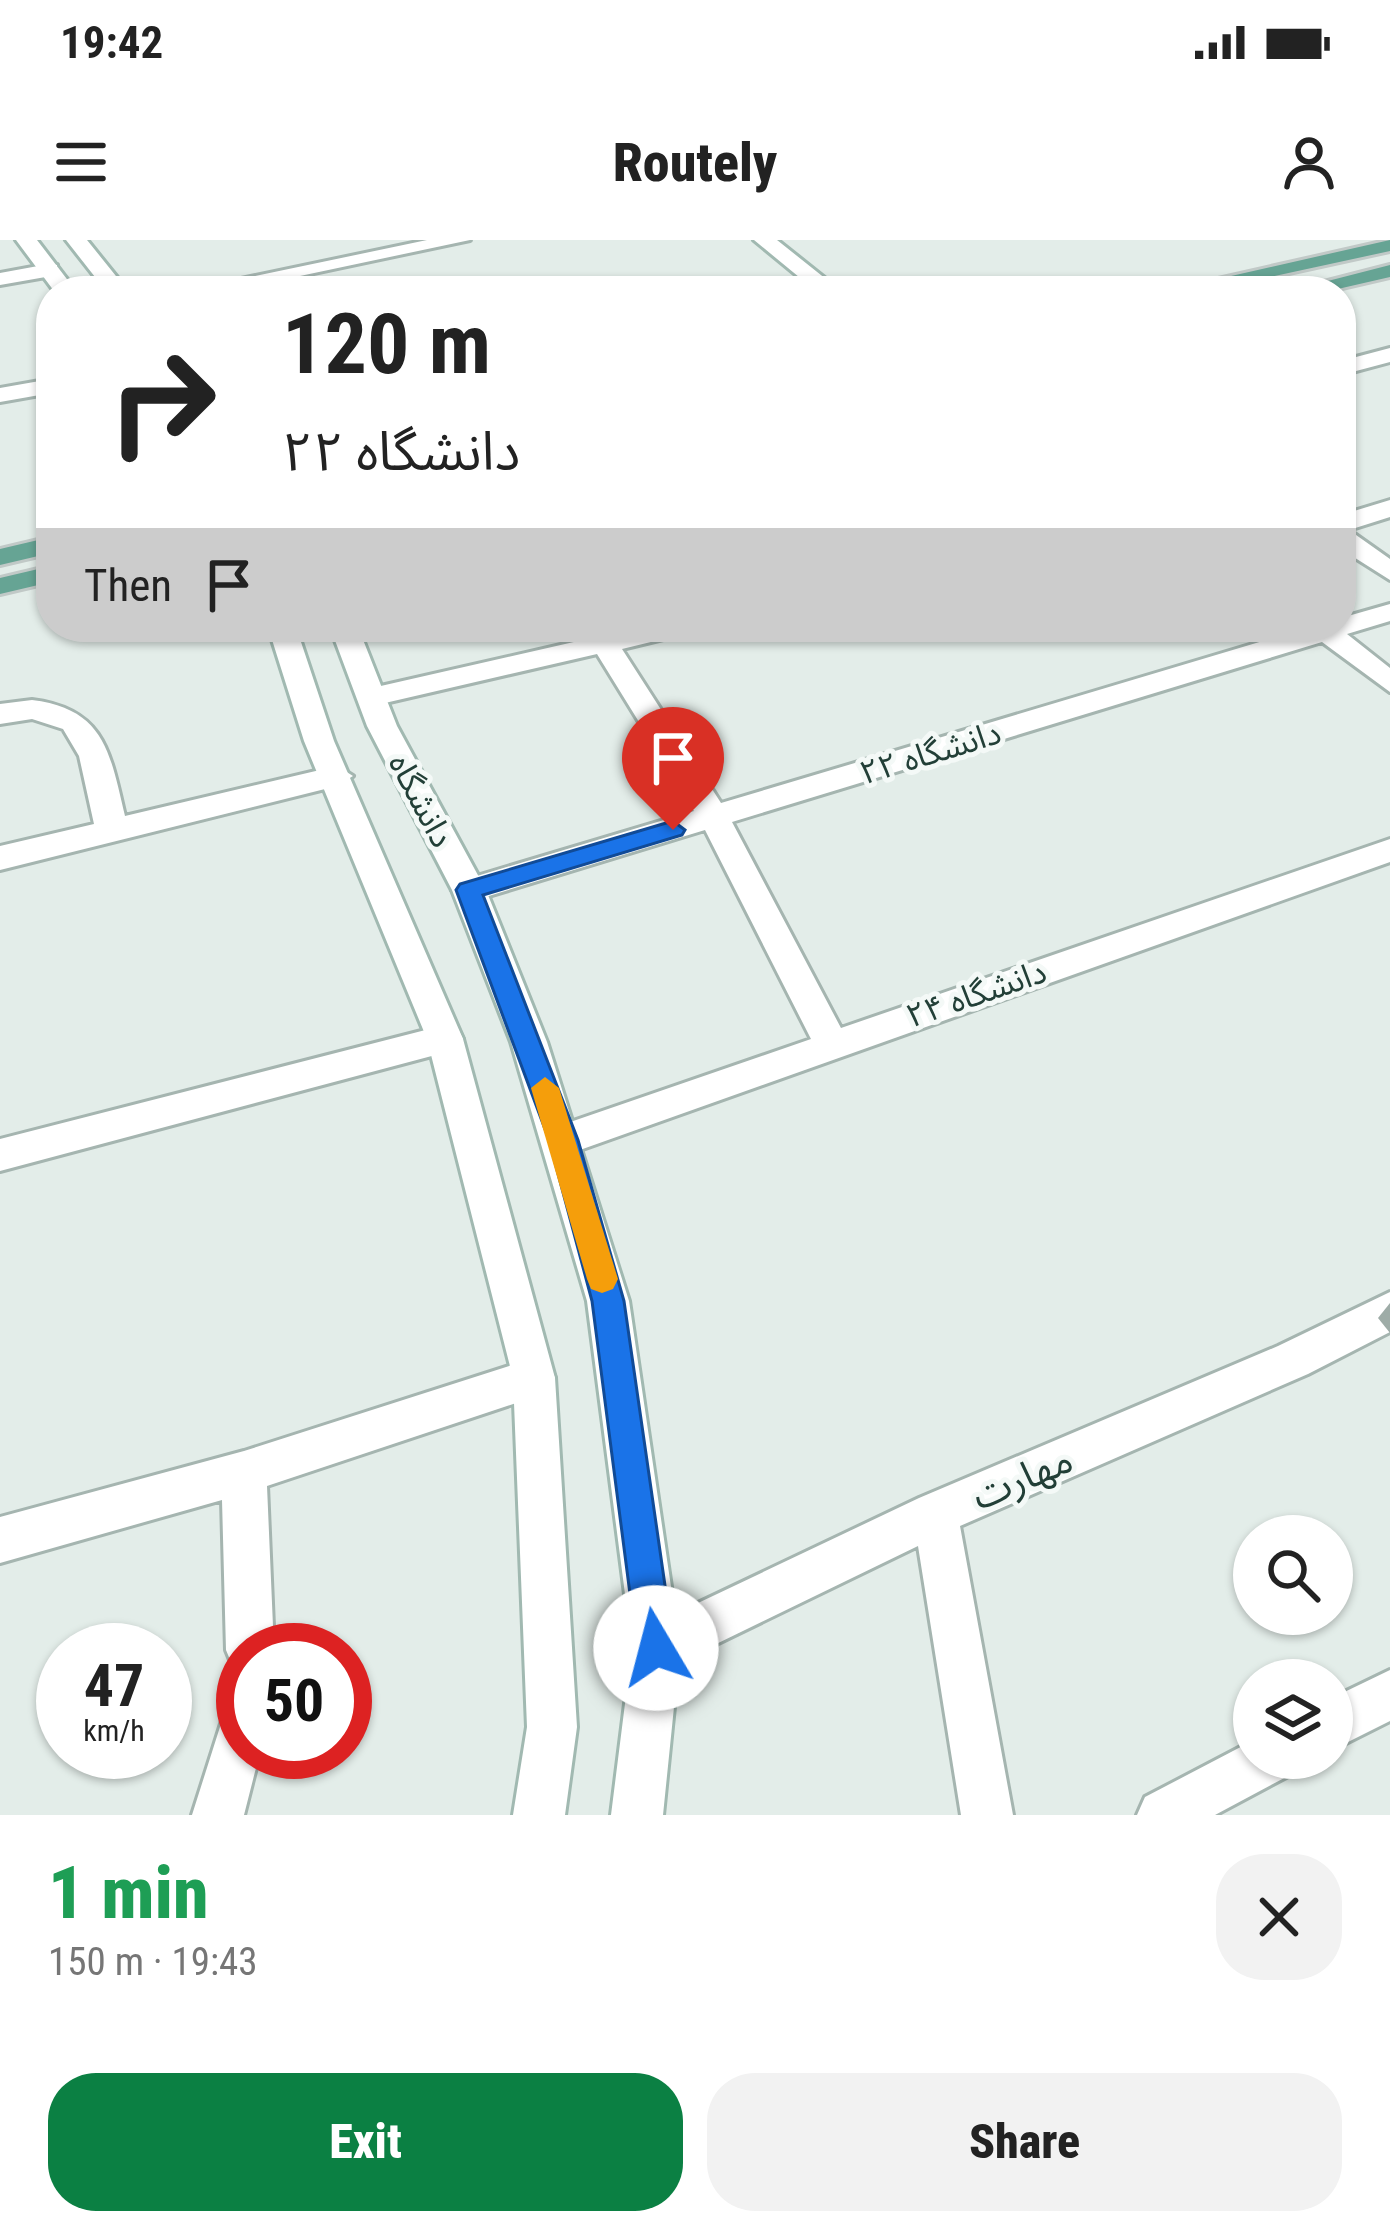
<!DOCTYPE html>
<meta charset="utf-8">
<style>
:root{--surface:#fff;--page:#f2f2f2;--text:#222;--muted:#767676;--accent:#0b8043}
body{margin:0;font-family:"Roboto Condensed","Noto Sans Arabic",sans-serif;background:var(--page);color:var(--text);height:100vh;display:flex;flex-direction:column;font-size:45px;white-space:nowrap}
*{box-sizing:border-box;margin:0}
p{font-size:39px;color:var(--muted)}
.icon{flex:none;width:66px;height:66px;fill:none;stroke:currentColor;stroke-width:2;stroke-linecap:round;stroke-linejoin:round}
.map{position:relative;height:1575px;overflow:hidden}
.side{display:flex;flex-direction:column;background:var(--surface);flex:1}
.side>*{flex:none}
.top-card{position:absolute;left:36px;top:36px;width:1320px;height:366px;border-radius:48px;box-shadow:0 3px 9px #0004;background:#fff;color:var(--text);overflow:hidden}
.tools{position:absolute;left:1233px;top:1275px;display:grid;gap:24px}
.tools a{display:grid;place-items:center;width:120px;height:120px;border-radius:50%;background:var(--surface);box-shadow:0 3px 9px #0004;font-size:60px}
.speed{position:absolute;left:36px;top:1383px;display:flex;gap:24px;font-size:60px;font-weight:700;text-align:center}
.speed>*{display:grid;place-content:center;width:156px;height:156px;border-radius:50%;background:var(--surface);box-shadow:0 3px 9px #0004;line-height:1}
.speed small{font-size:30px;font-weight:400}
.speed .limit{border:18px solid #d22;background:#fff;color:#111}
.pin{position:absolute;display:grid;place-items:center;width:102px;height:102px;color:#fff;margin:-123px -51px;border-radius:50% 50% 50% 0;rotate:-45deg;box-shadow:0 0 12px #0007}
.pin .icon{rotate:45deg}
.me{position:absolute;width:132px;margin:-66px;rotate:352deg;stroke-linejoin:round;filter:drop-shadow(0 0 9px #0008)}
.turn{display:flex;align-items:center;gap:42px;height:252px;padding:0 48px;font-size:54px}
.turn .icon{width:156px;height:156px;stroke-width:2.5}
.turn b{display:block;font-size:84px;line-height:102px}
.then{display:flex;align-items:center;height:114px;padding:0 48px;background:#0003;gap:24px;font-size:45px}
.round{display:grid;place-items:center;flex:none;width:126px;height:126px;border-radius:48px;background:var(--page)}
.headline{display:flex;align-items:center;justify-content:space-between;height:204px;padding:0 48px}
h1{font-size:72px;font-weight:800;line-height:90px;color:#1e9e55}
.cta{display:flex;gap:24px;margin-top:auto;padding:24px 48px}
.cta a{flex:1;height:138px;border-radius:48px;background:var(--accent);color:#fff;font-size:48px;font-weight:800;line-height:138px;text-align:center}
.cta a+a{background:var(--page);color:var(--text)}
.status{display:flex;justify-content:space-between;align-items:center;height:84px;padding:0 60px;background:var(--surface);direction:ltr}
.status svg{height:33px;fill:currentColor}
header{display:flex;justify-content:space-between;align-items:center;height:156px;padding:0 48px;background:var(--surface);font-size:54px;font-weight:800}
.map>svg:first-child{display:block}
.lines{fill:none;stroke-linecap:round;stroke-linejoin:round}
.street-casing{stroke:#a5b5b0;stroke-width:6}
.secondary-casing{stroke:#a1b9b1;stroke-width:6}
.primary-casing{stroke:#c1c9c7;stroke-width:6}
.street{fill:#fff;fill-rule:evenodd}
.secondary{fill:#fff;fill-rule:evenodd}
.primary{fill:#66a494;fill-rule:evenodd}
.wall{fill:#9eaca7}
.route{fill:#1a73e8;stroke:#114b97;stroke-width:3}
.slow{fill:#f59e0b}
.labels{text-anchor:middle;stroke-width:10;stroke-linejoin:round;paint-order:stroke}
.street-label{font-size:33px;fill:#223f37;stroke:#f4f9f7}
.near-street-label{font-size:39px;fill:#223f37;stroke:#f4f9f7}
</style>
<div class="status"><b>19:42</b><svg viewBox="0 0 49 12"><path d="M0 12V9h3v3zM5 12V6h3v6zM10 12V3h3v9zM15 12V0h3v12zM26 1h20v11H26zM47 4h2v5h-2z"/></svg></div>
<header><svg class="icon" aria-label="menu" viewBox="0 0 24 24"><path d="M4 6h16M4 12h16M4 18h16"/></svg>Routely<svg class="icon" aria-label="person" viewBox="0 0 24 24"><circle cx="12" cy="8" r="4"/><path d="M4 21q1-7 8-7t8 7"/></svg></header>
<div class="map">
<svg width="1390" height="1575" viewBox="0 0 1390 1575">
<rect width="100%" height="100%" fill="#e3ede9"/>
<g class="lines">
<!-- street casing -->
<g class="street-casing">
<path id="street" d="M427 0H470L229 51H184Z
M49 24 57 25V35L0 45V33Z
M819 37 830 43 827 48 770 51Z
M1390 108V122L1341 135V121Z
M51 139V153L0 162V148Z
M1390 260V277L1349 290 1390 319V340L1341 309V275Z
M1390 364V381L1347 394 1390 428V452L1322 402 732 582 841 788 1390 599V622L563 916 550 911 544 900 550 889 811 799 705 590 469 662 452 650 457 642 694 571 597 414 372 466 357 457 372 448 587 399 580 387H608L612 393 692 387 688 393 622 409 721 563 1310 387H1341V378Z
M32 460C105 469 110 513 125 576L337 526 353 536 337 546 0 630V606L94 584 79 516 63 489 32 479 0 484V464Z
M445 785 458 789 463 799 458 809 0 931V899Z
M1390 1052V1092L1308 1134 960 1286 1013 1575H961L918 1306 673 1425 656 1432 639 1425 632 1408 639 1391 919 1258 1278 1106Z
M534 1118 549 1124 555 1138 549 1152 267 1246 274 1410H243V1431L233 1427 226 1410 222 1260 0 1323V1277L244 1211Z
M1390 1430V1481L1332 1510V1458Z
M243 1460V1512H260L244 1575H192L226 1468Z
M1254 1500V1518H1295L1288 1536 1215 1575H1137L1145 1557Z"/>
</g>
<!-- secondary casing -->
<g class="secondary-casing">
<path id="secondary" d="M16 0H37L76 51H54Z
M66 0H87L128 51H106Z
M754 0H777L841 51H816Z
M268 387H296L334 501 463 799 555 1138 577 1487 565 1575H513L527 1487 513 1138 427 799 304 501Z
M330 387H358L397 486 486 650 547 802 629 1061 680 1408 663 1575H611L632 1408 587 1061 511 802 452 650 367 486Z"/>
</g>
<!-- primary casing -->
<g class="primary-casing">
<path id="primary" d="M1390 0V11L1206 51H1165Z
M1390 25V37L1329 51H1289Z
M51 297V313L0 325V309Z
M51 326V342L0 354V338Z"/>
</g>
<!-- street -->
<use href="#street" class="street"/>
<!-- secondary -->
<use href="#secondary" class="secondary"/>
<!-- primary -->
<use href="#primary" class="primary"/>
</g>
<!-- wall -->
<path class="wall" d="M1390 1063V1093L1378 1078Z"/>
<!-- route -->
<path class="route" d="M673 581 685 590 682 595 483 655 578 900 624 1061 674 1408 668 1420 656 1426 643 1420 637 1408 592 1061 549 900 456 650 460 644Z"/>
<!-- slow -->
<path class="slow" d="M545 837 559 848 618 1039 613 1049 602 1053 591 1049 587 1039 531 848Z"/>
<g class="labels">
<!-- street labels -->
<g class="street-label">
<text transform="translate(930 512) rotate(-17)" y="12">دانشگاه ۲۲</text>
<text transform="translate(422 560) rotate(62)" y="12">دانشگاه</text>
<text transform="translate(976 753) rotate(-19)" y="12">دانشگاه ۲۴</text>
</g>
<!-- near-street labels -->
<g class="near-street-label">
<text transform="translate(1022 1237) rotate(-23)" y="14">مهارت</text>
</g>
</g>
</svg>
<div class="tools">
<a><svg class="icon" aria-label="search" viewBox="0 0 24 24"><circle cx="10" cy="10" r="6"/><path d="M15 15l6 6"/></svg></a>
<a><svg class="icon" aria-label="layers" viewBox="0 0 24 24"><path d="M12 4l9 5-9 5-9-5zM3 14l9 5 9-5"/></svg></a>
</div>
<div class="speed"><div>47<small>km/h</small></div><div class="limit">50</div></div>
<div class="pin" style="left:673px;top:590px;background:#d93025"><svg class="icon" aria-label="arrive" viewBox="0 0 24 24"><path d="M6 21V4h12l-3 4 3 4H6"/></svg></div>
<svg class="me" style="left:656px;top:1408px" viewBox="-20 -20 40 40"><circle r="19" fill="#fff"/><path d="M0-13L10 11 0 6-10 11z" fill="#1a73e8"/></svg>
<div class="top-card">
<div class="turn"><svg class="icon" aria-label="right" viewBox="0 0 24 24"><path d="M7 20v-9h11M14 6l5 5-5 5"/></svg><div><b>120 m</b>دانشگاه ۲۲</div></div>
<div class="then">Then<svg class="icon" aria-label="arrive" viewBox="0 0 24 24"><path d="M6 21V4h12l-3 4 3 4H6"/></svg></div>
</div>
</div>
<section class="side">
<div class="headline"><div><h1>1 min</h1><p>150 m · 19:43</p></div><a class="round"><svg class="icon" aria-label="close" viewBox="0 0 24 24"><path d="M6 6l12 12M18 6L6 18"/></svg></a></div>
<div class="cta"><a>Exit</a><a>Share</a></div>
</section>
